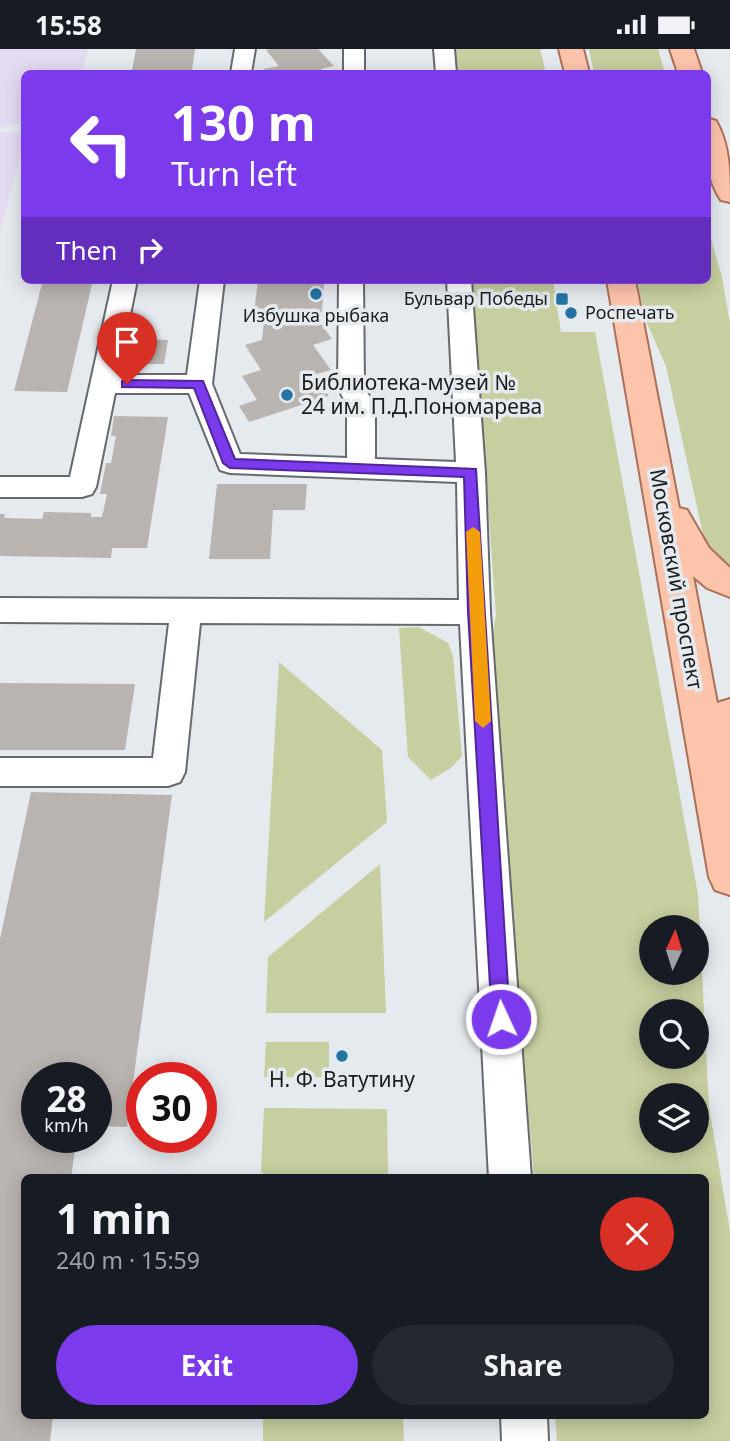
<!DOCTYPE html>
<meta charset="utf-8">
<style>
:root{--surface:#171b24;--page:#242831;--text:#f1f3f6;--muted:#9ea1a6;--accent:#7c3aed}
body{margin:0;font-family:"Noto Sans",sans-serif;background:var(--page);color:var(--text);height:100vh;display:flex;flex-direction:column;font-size:26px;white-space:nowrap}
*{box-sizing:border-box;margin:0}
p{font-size:23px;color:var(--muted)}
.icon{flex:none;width:38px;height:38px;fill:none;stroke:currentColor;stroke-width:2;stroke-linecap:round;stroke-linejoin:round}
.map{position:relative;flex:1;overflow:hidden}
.details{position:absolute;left:21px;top:1125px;width:688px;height:245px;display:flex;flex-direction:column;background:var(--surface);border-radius:10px;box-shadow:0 4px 18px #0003}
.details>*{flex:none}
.top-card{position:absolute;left:21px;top:21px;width:690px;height:214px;border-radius:10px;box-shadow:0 4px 18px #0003;background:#7c3aed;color:#fff;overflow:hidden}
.needle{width:46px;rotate:4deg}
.buttons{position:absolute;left:639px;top:866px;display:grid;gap:14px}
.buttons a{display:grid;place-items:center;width:70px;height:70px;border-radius:50%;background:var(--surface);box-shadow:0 4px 18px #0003;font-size:35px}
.speed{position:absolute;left:21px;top:1013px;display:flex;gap:14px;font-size:35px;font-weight:700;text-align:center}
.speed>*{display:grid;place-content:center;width:91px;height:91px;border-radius:50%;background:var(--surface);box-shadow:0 4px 18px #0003;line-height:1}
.speed small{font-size:18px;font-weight:400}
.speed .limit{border:10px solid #d22;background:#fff;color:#111}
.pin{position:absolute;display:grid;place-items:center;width:60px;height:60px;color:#fff;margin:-72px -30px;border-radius:50% 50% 50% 0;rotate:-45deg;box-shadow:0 0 7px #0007}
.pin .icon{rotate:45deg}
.me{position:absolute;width:77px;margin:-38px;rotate:357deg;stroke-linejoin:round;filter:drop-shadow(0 0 5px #0008)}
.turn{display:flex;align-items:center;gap:24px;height:147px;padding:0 35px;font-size:32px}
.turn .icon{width:91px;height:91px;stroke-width:2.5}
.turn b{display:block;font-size:49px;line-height:60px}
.then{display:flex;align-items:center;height:66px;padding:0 35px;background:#0003;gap:14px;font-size:26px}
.round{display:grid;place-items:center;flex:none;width:74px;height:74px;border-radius:37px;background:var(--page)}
.summary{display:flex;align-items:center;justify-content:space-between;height:119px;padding:0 35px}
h1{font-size:42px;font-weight:700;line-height:52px}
.primary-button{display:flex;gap:14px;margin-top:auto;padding:14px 35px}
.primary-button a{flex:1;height:80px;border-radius:42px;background:var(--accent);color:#fff;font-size:28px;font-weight:700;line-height:80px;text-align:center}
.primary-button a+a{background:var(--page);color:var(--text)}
.status{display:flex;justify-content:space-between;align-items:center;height:49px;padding:0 35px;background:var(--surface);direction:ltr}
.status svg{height:19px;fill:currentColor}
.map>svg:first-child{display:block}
.education{fill:#e3dbf1}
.green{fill:#c7ce9f;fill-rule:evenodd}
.building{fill:#bab4b0}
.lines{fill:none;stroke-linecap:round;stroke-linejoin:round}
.minor-casing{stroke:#666a6f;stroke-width:4}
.major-casing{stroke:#ad7057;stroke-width:4}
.minor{fill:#fff;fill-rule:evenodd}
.major{fill:#fdc4ac;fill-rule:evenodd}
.route{fill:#7c3aed;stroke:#51269a;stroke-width:2}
.slow{fill:#f59e0b}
.poi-dot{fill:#2373a4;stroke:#e5eaef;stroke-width:2.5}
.labels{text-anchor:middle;stroke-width:7;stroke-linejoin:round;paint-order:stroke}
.far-poi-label{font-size:18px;fill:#1b1c1e;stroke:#e5eaef;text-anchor:end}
.poi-label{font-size:21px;fill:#1b1c1e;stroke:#e5eaef;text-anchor:start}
.street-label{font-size:21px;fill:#1b1c1e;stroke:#e5eaef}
</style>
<div class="status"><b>15:58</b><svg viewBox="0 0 49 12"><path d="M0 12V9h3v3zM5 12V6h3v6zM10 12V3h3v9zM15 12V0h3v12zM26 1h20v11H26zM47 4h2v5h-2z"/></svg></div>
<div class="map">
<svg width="730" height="1392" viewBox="0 0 730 1392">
<rect width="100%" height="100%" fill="#e5eaef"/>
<!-- education -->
<path class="education" d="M0 0H88L82 24H24V73L0 79Z
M0 83 24 84V90L0 185Z"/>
<!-- green -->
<path class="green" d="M455 0H540L546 24H457Z
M589 0H658L665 24H594Z
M707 176 722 228 730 275V525L706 499 666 317 646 272 637 231H707Z
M472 231H553L561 283H595L698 846 709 1058 730 1182V1392H557L555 1367H705V1129H534L489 606 496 566ZM651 878H696V924H651ZM651 962H696V1008H651ZM651 1046H696V1092H651Z
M419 578 448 594 453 607 462 707 451 719 431 731 408 708 399 579Z
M279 613 382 701 387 773 264 873Z
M380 815 386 964H266L268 908Z
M266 993H329V1028H264Z
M264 1059 387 1060 388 1129H267L261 1122Z
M263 1367H403L404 1392H263Z"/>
<!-- building -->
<path class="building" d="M136 0H195L192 21H132Z
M271 0H318L334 17 321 20 325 24H267L264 20 279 17 266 1Z
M43 231H93L67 343 14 342Z
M258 231H324L322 264H312L311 276 320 273 332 290 313 296 331 321 314 326 329 347 249 373 239 357 257 351 242 327 261 321 245 296 262 291 265 263H254Z
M145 290 168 291 164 315H140Z
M114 367 168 368 147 499H112L111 509 0 507V465H5L4 469 42 470 44 463 91 464V468H102L107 445H100L106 414H111L116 387H111Z
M217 435H307L305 461H273L270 510H209Z
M0 634 135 635 125 701H0Z
M31 743 172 746 127 1078 96 1077V1029H37V1088H77L71 1129H24V1367H53L50 1392H0V890Z"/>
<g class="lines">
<!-- minor casing -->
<g class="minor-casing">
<path id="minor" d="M235 0H255L251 24H231Z
M344 0H364V24H344Z
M434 0H454L456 24H436Z
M113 231H137L118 326H187L200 231H224L212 335 240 405 347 409V357L338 338 339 231H363L364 338 375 357V410L456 413 447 231H471L485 424 490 563 531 1129H489L460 575 200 574 185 723 180 733 168 737H0V709H153L169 574 0 573V549L459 551 457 433 230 424 220 421 189 344H115L96 438 92 445 82 448H0V428H70Z
M501 1367H547L548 1392H502Z"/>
</g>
<!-- major casing -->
<g class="major-casing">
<path id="major" d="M559 0H583L589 24H565Z
M670 0H694L702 24H678Z
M707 69 716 72C730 96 730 125 730 153L721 151C704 127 707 97 707 69Z
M607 231H635L679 459 687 461 709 499 730 519V548L707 539 693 527 717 654 730 650V846L715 841 709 828Z"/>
</g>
<!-- minor -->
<use href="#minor" class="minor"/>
<!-- major -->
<use href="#major" class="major"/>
</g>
<!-- route -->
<path class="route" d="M127 331 203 332 235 410 476 420 510 970 507 976 501 978 494 976 492 970 468 563 464 428 230 419 223 414 194 339 122 338V332Z"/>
<!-- slow -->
<path class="slow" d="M473 478 480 483 491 672 483 679 475 672 466 483Z"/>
<!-- markers -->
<g class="poi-dot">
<circle cx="316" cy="245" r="7"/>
<rect x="555" y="243" width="14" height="14" rx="3.5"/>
<circle cx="571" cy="264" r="7"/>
<circle cx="287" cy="346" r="7"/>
<circle cx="342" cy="1007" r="7"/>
</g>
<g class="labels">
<!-- far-poi labels -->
<g class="far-poi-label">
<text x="548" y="256">Бульвар Победы</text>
<text x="585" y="270" text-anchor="start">Роспечать</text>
<text x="316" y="273" text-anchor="middle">Избушка рыбака</text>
</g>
<!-- poi labels -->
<g class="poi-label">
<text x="301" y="341">Библиотека-музей №<tspan x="301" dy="24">24 им. П.Д.Пономарева</tspan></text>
<text x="342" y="1038" text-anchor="middle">Н. Ф. Ватутину</text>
</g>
<!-- street labels -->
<g class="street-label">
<text transform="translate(676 530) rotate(80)" y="7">Московский проспект</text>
</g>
</g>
</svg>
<div class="buttons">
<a><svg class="needle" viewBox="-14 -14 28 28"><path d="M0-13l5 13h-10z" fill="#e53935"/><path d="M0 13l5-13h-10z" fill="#9ea1a6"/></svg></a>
<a><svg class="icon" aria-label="search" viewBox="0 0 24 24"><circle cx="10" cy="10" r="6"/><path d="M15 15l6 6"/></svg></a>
<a><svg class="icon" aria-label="layers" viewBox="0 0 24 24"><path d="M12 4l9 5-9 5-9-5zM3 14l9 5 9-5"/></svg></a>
</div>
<div class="speed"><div>28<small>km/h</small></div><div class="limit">30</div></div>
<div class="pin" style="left:127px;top:335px;background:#d93025"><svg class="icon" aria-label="arrive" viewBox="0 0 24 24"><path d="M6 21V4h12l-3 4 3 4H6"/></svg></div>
<svg class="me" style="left:501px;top:970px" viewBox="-20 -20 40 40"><circle r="17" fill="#7c3aed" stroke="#fff" stroke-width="3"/><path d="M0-11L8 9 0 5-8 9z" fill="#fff"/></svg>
<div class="top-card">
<div class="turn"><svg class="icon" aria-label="left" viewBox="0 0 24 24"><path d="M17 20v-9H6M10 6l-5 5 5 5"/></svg><div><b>130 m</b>Turn left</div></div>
<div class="then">Then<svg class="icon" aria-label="right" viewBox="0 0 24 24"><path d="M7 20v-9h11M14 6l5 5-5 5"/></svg></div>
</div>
<section class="details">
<div class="summary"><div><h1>1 min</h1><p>240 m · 15:59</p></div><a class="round" style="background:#d93025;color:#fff"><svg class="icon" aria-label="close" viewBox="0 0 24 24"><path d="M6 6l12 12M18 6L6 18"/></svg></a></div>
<div class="primary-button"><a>Exit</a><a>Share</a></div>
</section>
</div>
